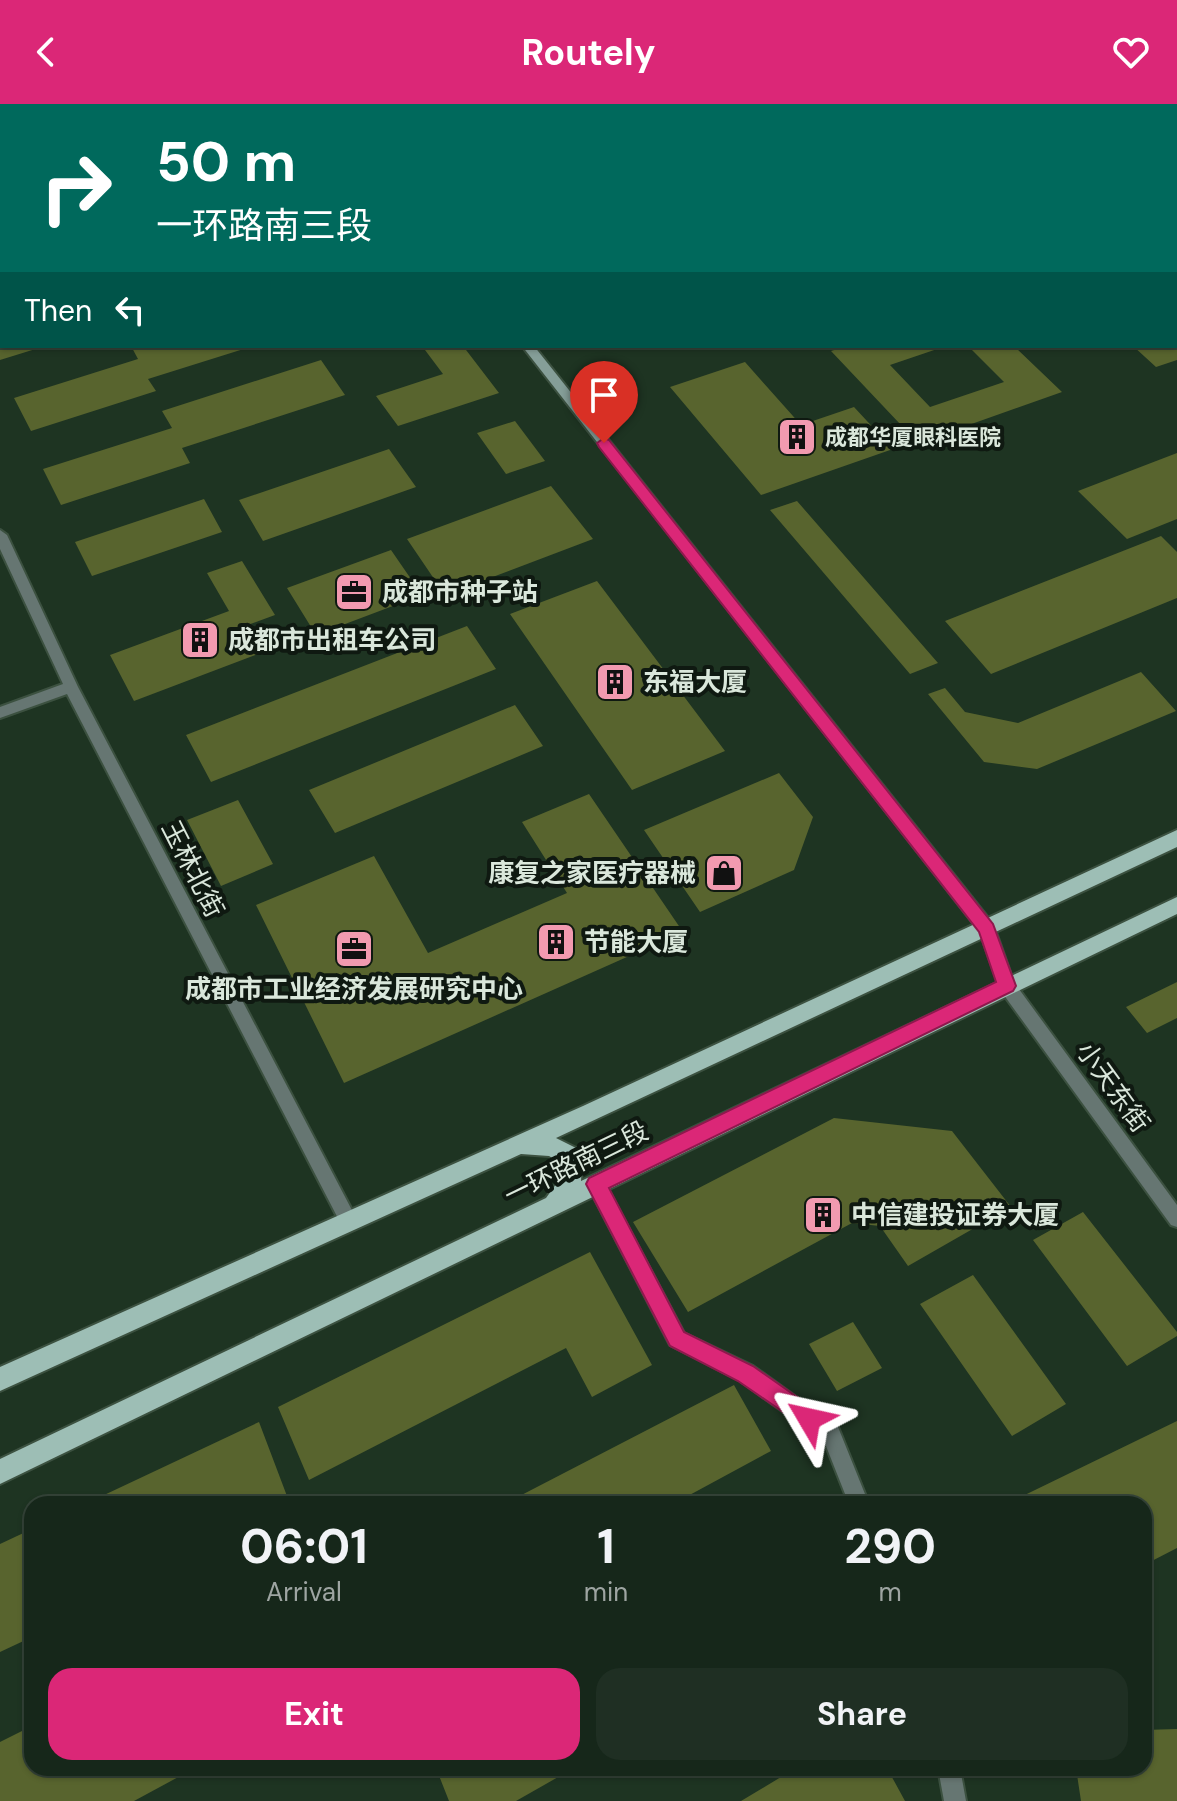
<!DOCTYPE html>
<meta charset="utf-8">
<style>
:root{--surface:#16271a;--page:#1f2f23;--text:#f1f3f6;--muted:#9ea5a2;--line:#354439;--accent:#db2777}
body{margin:0;font-family:"DM Sans","Noto Sans SC",sans-serif;background:var(--page);color:var(--text);height:100vh;display:flex;flex-direction:column;font-size:30px;white-space:nowrap}
*{box-sizing:border-box;margin:0}
p{font-size:26px;color:var(--muted)}
.icon{flex:none;width:44px;height:44px;fill:none;stroke:currentColor;stroke-width:2;stroke-linecap:round;stroke-linejoin:round}
.map{position:relative;flex:1;overflow:hidden}
.drawer{position:absolute;left:24px;top:1392px;width:1128px;height:280px;display:flex;flex-direction:column;background:var(--surface);border-radius:24px;box-shadow:0 2px 6px #0004,0 0 0 2px var(--line)}
.drawer>*{flex:none}
.banner{position:absolute;left:0px;top:0px;width:1178px;height:244px;box-shadow:0 2px 6px #0004,0 0 0 2px var(--line);background:#00695c;color:#fff;overflow:hidden}
.pin{position:absolute;display:grid;place-items:center;width:68px;height:68px;color:#fff;margin:-82px -34px;border-radius:50% 50% 50% 0;rotate:-45deg;box-shadow:0 0 8px #0007}
.pin .icon{rotate:45deg}
.me{position:absolute;width:88px;margin:-44px;rotate:306deg;stroke-linejoin:round;filter:drop-shadow(0 0 6px #0008)}
.turn{display:flex;align-items:center;gap:28px;height:168px;padding:0 24px;font-size:36px}
.turn .icon{width:104px;height:104px;stroke-width:2.5}
.turn b{display:block;font-size:56px;line-height:68px}
.then{display:flex;align-items:center;height:76px;padding:0 24px;background:#0003;gap:16px;font-size:30px}
.eta{display:flex;justify-content:space-evenly;align-items:center;height:136px;text-align:center}
.eta b{font-size:48px;font-weight:700;line-height:56px}
.action{display:flex;gap:16px;margin-top:auto;padding:16px 24px}
.action a{flex:1;height:92px;border-radius:24px;background:var(--accent);color:#fff;font-size:32px;font-weight:700;line-height:92px;text-align:center}
.action a+a{background:var(--page);color:var(--text)}
header{display:flex;justify-content:space-between;align-items:center;height:104px;padding:0 24px;background:var(--accent);color:#fff;font-size:36px;font-weight:700}
.map>svg:first-child{display:block}
.building{fill:#58642e}
.lines{fill:none;stroke-linecap:round;stroke-linejoin:round}
.street-casing{stroke:#3c5140;stroke-width:4}
.secondary-casing{stroke:#3c5140;stroke-width:4}
.primary-casing{stroke:#3c5140;stroke-width:4}
.street{fill:#667672;fill-rule:evenodd}
.secondary{fill:#859e98;fill-rule:evenodd}
.primary{fill:#9dbeb5;fill-rule:evenodd}
.route{fill:#db2777;stroke:#8e194d;stroke-width:2}
.labels{text-anchor:middle;stroke-width:8;stroke-linejoin:round;paint-order:stroke}
.far-poi-label{font-size:22px;font-weight:bold;fill:#dae7db;stroke:#0f1911;text-anchor:start}
.poi-label{font-size:26px;font-weight:bold;fill:#dae7db;stroke:#0f1911;text-anchor:start}
.street-label{font-size:26px;fill:#dae7db;stroke:#0f1911}
</style>
<header><svg class="icon" aria-label="back" viewBox="0 0 24 24"><path d="M15 5l-7 7 7 7"/></svg>Routely<svg class="icon" aria-label="heart" viewBox="0 0 24 24"><path d="M12 20l-8-8c-3-5 5-10 8-4 3-6 11-1 8 4z"/></svg></header>
<div class="map">
<svg width="1177" height="1697" viewBox="0 0 1177 1697">
<rect width="100%" height="100%" fill="#1e3422"/>
<!-- building -->
<path class="building" d="M0 242H42V243L0 256Z
M131 242 250 243 148 275 156 287 31 327 14 294 138 255Z
M422 242H463L499 289 398 322 376 292 443 270Z
M847 242H946L890 261 930 303 1004 278 968 242H1014L1062 288 918 339 831 247Z
M1133 242H1177V256L1156 263Z
M321 256 345 291 182 344 190 359 61 401 43 365 172 324 162 307Z
M745 258 801 321 854 303 893 345 761 391 670 283Z
M515 317 545 357 506 370 477 329Z
M389 345 416 383 263 437 239 396Z
M1177 349V415L1127 435 1078 387Z
M551 382 593 435 445 491 407 435Z
M204 395 222 428 92 472 75 438Z
M797 397 938 559 910 570 770 406Z
M1161 432 1177 448V494L991 570 945 517Z
M391 446 422 491 316 531 287 484Z
M242 457 275 511 242 523 258 550 134 597 110 551 229 507 207 469Z
M597 477 725 647 632 686 510 510Z
M467 522 496 565 211 678 186 631Z
M1141 568 1176 607 1037 665 984 658 928 590 945 584 965 608 1018 619Z
M515 601 543 642 335 729 309 686Z
M779 669 813 713 794 766 700 808 644 726Z
M589 690 683 828 344 979 256 801 374 752 428 849 567 789 522 718Z
M238 696 273 760 221 782 187 716Z
M1177 878V914L1147 929 1126 903Z
M834 1014 952 1027 1011 1103 908 1162 880 1122 852 1119 688 1208 633 1118Z
M1083 1108 1177 1228V1232L1127 1262 1033 1136Z
M590 1148 652 1261 592 1293 566 1244 309 1376 278 1303Z
M973 1171 1066 1300 1012 1332 920 1200Z
M853 1218 882 1264 837 1287 809 1240Z
M734 1281 771 1347 673 1400H504Z
M1177 1317V1444L1144 1461V1400H1006Z
M259 1318 290 1400H85Z
M32 1425V1533L0 1548V1440Z
M32 1622V1664H195L134 1697H0V1638Z
M1177 1625V1697H1081L1076 1664H1144V1626Z
M436 1664H574L516 1697H449Z
M796 1664H887L905 1697H741Z"/>
<g class="lines">
<!-- street casing -->
<g class="street-casing">
<path id="street" d="M0 426 7 431 78 583 355 1112 358 1118 355 1124 349 1126 343 1124 67 590 0 614V603L63 580 0 445Z
M1007 875 1013 877 1177 1101V1123L1171 1121 1001 887 999 882 1001 877Z
M596 1072 602 1074 684 1229 753 1262 838 1323 869 1400H849L824 1337 739 1276 670 1241 587 1080 590 1074Z
M938 1664H960L966 1697H944Z"/>
</g>
<!-- secondary casing -->
<g class="secondary-casing">
<path id="secondary" d="M332 0H343L344 2H333Z
M522 242H534L993 820 1015 882 1013 887 1007 889 1001 887 980 828Z"/>
</g>
<!-- primary casing -->
<g class="primary-casing">
<path id="primary" d="M1177 726V743L556 1034 578 1045 582 1059 581 1077 1177 793V810L0 1380V1355L546 1094 559 1076 560 1058 549 1052 521 1050 0 1287V1263L583 1002Z"/>
</g>
<!-- street -->
<use href="#street" class="street"/>
<!-- secondary -->
<use href="#secondary" class="secondary"/>
<!-- primary -->
<use href="#primary" class="primary"/>
</g>
<!-- route -->
<path class="route" d="M604 334 609 336 993 820 1016 882 1013 887 609 1084 684 1228 753 1262 817 1307 820 1315 817 1323 809 1326 738 1277 670 1242 586 1080 589 1074 996 878 979 828 599 343 597 339Z"/>
<!-- icons -->
<defs>
<g id="building-square" transform="scale(2)"><rect x="-9" y="-9" width="18" height="18" rx="4" fill="#f29ab0" stroke="#0f1911"/><path d="M-4-6H4V6H1V3H-1V6H-4ZM-2.5-4.3h1.7v1.8h-1.7ZM.8-4.3h1.7v1.8H.8ZM-2.5-1h1.7V.8h-1.7ZM.8-1h1.7V.8H.8Z" fill="#111"/></g>
<g id="office-square" transform="scale(2)"><rect x="-9" y="-9" width="18" height="18" rx="4" fill="#f29ab0" stroke="#0f1911"/><path d="M-6-3h4V-5.5h4V-3h4V5H-6ZM-1-4.5V-3h2v-1.5ZM-6 0V1H6V0Z" fill="#111"/></g>
<g id="shop-square" transform="scale(2)"><rect x="-9" y="-9" width="18" height="18" rx="4" fill="#f29ab0" stroke="#0f1911"/><path d="M-5-2.5h2.3a2.7 3.5 0 0 1 5.4 0H5L5.5 6h-11ZM-1.5-2.5h3a1.5 2.3 0 0 0-3 0Z" fill="#111"/></g>
</defs>
<g fill-rule="evenodd">
<use href="#building-square" x="797" y="333"/>
<use href="#office-square" x="354" y="488"/>
<use href="#building-square" x="200" y="536"/>
<use href="#building-square" x="615" y="578"/>
<use href="#shop-square" x="724" y="769"/>
<use href="#building-square" x="556" y="838"/>
<use href="#office-square" x="354" y="845"/>
<use href="#building-square" x="823" y="1111"/>
</g>
<g class="labels">
<!-- far-poi labels -->
<g class="far-poi-label">
<text x="825" y="341">成都华厦眼科医院</text>
</g>
<!-- poi labels -->
<g class="poi-label">
<text x="382" y="497">成都市种子站</text>
<text x="228" y="545">成都市出租车公司</text>
<text x="643" y="587">东福大厦</text>
<text x="696" y="778" text-anchor="end">康复之家医疗器械</text>
<text x="584" y="847">节能大厦</text>
<text x="354" y="894" text-anchor="middle">成都市工业经济发展研究中心</text>
<text x="851" y="1120">中信建投证券大厦</text>
</g>
<!-- street labels -->
<g class="street-label">
<text transform="translate(193 765) rotate(63)" y="9">玉林北街</text>
<text transform="translate(1113 983) rotate(54)" y="9">小天东街</text>
<text transform="translate(576 1059) rotate(-26)" y="9">一环路南三段</text>
</g>
</g>
</svg>
<div class="pin" style="left:604px;top:339px;background:#d93025"><svg class="icon" aria-label="arrive" viewBox="0 0 24 24"><path d="M6 21V4h12l-3 4 3 4H6"/></svg></div>
<svg class="me" style="left:809px;top:1315px" viewBox="-20 -20 40 40"><path d="M0-17L14 15 0 8-14 15z" fill="#db2777" stroke="#fff" stroke-width="4"/></svg>
<div class="banner">
<div class="turn"><svg class="icon" aria-label="right" viewBox="0 0 24 24"><path d="M7 20v-9h11M14 6l5 5-5 5"/></svg><div><b>50 m</b>一环路南三段</div></div>
<div class="then">Then<svg class="icon" aria-label="left" viewBox="0 0 24 24"><path d="M17 20v-9H6M10 6l-5 5 5 5"/></svg></div>
</div>
<section class="drawer">
<div class="eta">
<div><b>06:01</b><p>Arrival</p></div>
<div><b>1</b><p>min</p></div>
<div><b>290</b><p>m</p></div>
</div>
<div class="action"><a>Exit</a><a>Share</a></div>
</section>
</div>
